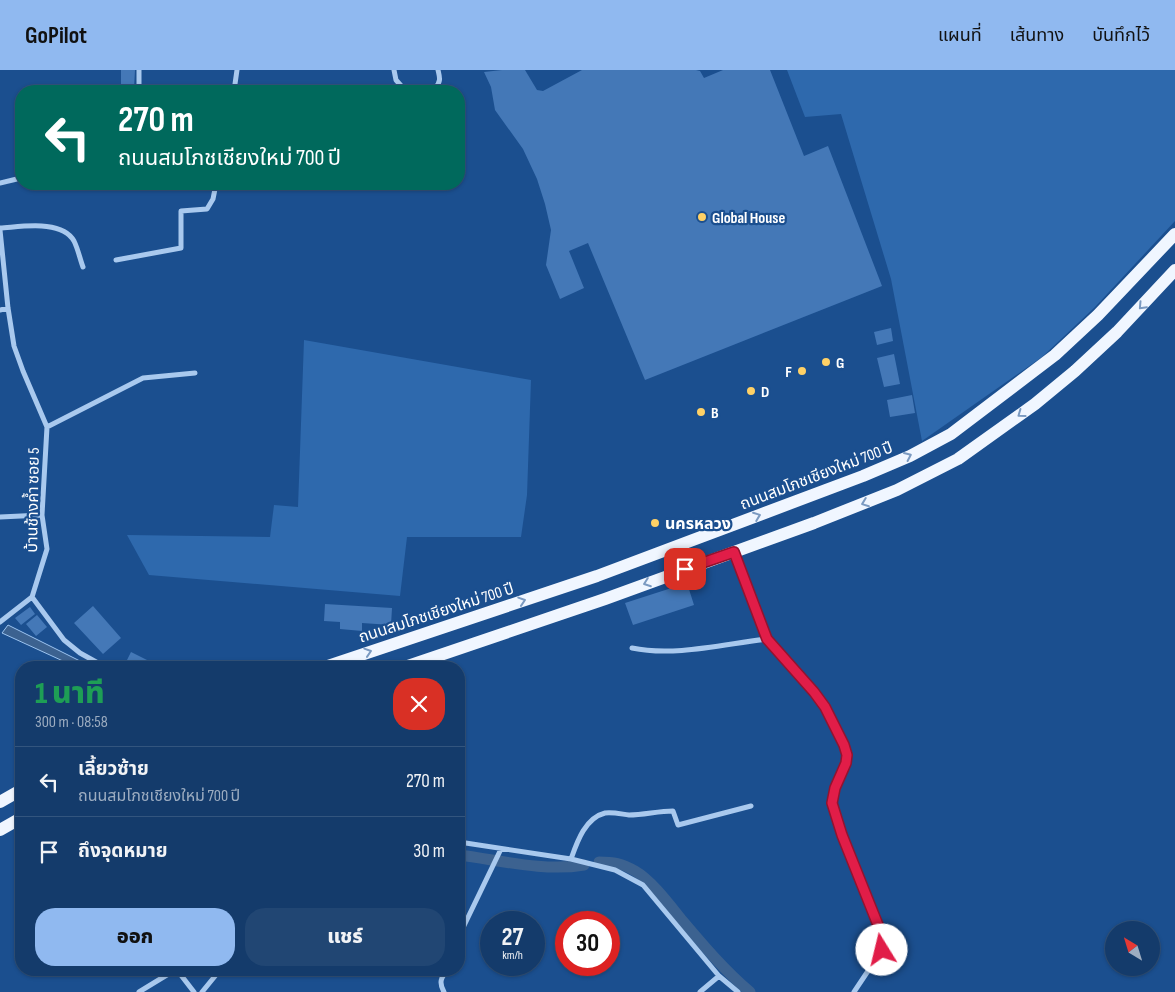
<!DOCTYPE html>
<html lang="th">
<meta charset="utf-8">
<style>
:root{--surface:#143b6b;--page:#214673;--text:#f1f3f6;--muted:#9dadc1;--line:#33557e;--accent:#90b9f0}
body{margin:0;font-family:"Sofia Sans Condensed","Noto Sans Thai",sans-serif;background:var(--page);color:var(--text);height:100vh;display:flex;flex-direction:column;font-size:19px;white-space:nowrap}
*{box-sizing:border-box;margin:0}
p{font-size:16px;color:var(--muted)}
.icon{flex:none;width:28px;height:28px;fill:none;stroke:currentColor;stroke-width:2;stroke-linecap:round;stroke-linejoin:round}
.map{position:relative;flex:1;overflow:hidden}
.panel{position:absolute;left:15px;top:591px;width:450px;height:315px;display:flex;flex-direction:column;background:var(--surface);border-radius:20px;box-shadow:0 1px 4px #0004,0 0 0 1px var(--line)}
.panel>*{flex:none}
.banner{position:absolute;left:15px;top:15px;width:450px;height:105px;border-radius:20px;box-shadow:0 1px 4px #0004,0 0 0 1px var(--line);background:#00695c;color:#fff;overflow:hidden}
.needle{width:32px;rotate:322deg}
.buttons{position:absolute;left:1105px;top:851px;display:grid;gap:10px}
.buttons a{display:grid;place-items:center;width:55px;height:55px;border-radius:50%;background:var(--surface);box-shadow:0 1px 4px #0004,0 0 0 1px var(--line);font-size:25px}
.speed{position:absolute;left:480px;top:841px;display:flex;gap:10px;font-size:25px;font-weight:700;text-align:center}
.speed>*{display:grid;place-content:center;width:65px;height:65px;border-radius:50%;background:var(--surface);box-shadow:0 1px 4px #0004,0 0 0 1px var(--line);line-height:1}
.speed small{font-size:12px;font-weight:400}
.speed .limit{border:8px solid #d22;background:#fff;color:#111}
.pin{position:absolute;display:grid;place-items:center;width:42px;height:42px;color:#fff;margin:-21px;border-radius:10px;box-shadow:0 2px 8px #0006}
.me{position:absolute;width:55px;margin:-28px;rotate:351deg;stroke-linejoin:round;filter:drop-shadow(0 0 4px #0008)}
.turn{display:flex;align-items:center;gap:18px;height:105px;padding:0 20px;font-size:22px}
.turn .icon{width:65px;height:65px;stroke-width:2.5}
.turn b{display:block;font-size:35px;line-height:42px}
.round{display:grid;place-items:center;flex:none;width:52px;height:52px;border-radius:20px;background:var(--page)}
.head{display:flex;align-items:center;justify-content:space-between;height:85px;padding:0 20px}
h1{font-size:30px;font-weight:800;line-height:38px;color:#1e9e55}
.cta{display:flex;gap:10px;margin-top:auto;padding:10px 20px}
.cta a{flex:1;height:58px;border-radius:20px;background:var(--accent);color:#111;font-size:20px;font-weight:800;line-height:58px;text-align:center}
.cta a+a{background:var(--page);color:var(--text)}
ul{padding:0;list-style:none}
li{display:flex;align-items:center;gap:15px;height:70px;padding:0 20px;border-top:1px solid var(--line)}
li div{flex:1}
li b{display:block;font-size:19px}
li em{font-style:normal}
header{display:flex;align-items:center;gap:30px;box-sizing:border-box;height:70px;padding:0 25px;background:var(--accent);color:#111}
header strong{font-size:24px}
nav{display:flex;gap:28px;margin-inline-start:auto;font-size:18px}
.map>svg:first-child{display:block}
.green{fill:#2e69ad}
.water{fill:#3c6290;stroke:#9cc4f0}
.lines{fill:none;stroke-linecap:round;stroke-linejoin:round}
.canal{stroke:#3c6290;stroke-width:11}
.building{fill:#4478b7}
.minor{stroke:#a9c9ee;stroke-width:5}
.primary{stroke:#f0f6ff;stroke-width:12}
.oneway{stroke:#7b9ac1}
.route-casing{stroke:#92132f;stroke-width:12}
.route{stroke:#e11d48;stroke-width:9}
.poi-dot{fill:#ffd166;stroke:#1b4f8f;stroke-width:2}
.labels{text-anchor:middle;stroke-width:4.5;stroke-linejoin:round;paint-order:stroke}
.poi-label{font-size:16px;font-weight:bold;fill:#fff;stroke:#1b4f8f;text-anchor:start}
.street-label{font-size:16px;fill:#fff;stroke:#1b4f8f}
</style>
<header>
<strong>GoPilot</strong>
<nav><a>แผนที่</a><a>เส้นทาง</a><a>บันทึกไว้</a></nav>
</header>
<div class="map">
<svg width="1175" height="922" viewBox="0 0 1175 922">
<rect width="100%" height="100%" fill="#1b4f8f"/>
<!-- green -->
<path class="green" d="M787 0H1175V151L1095 237 1042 287 922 371 891 209 841 44 805 47Z
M304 270 531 310 527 425 521 467H407L400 526 149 505 127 465 270 467 274 435 298 437Z"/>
<!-- water -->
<path class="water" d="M8 555 92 597H76L2 563Z"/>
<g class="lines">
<!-- canal -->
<path class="canal" d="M459 785C499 790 544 802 584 795
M599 792C614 792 621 793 635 801 651 810 669 834 681 849 703 875 724 900 750 922"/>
</g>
<!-- building -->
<path class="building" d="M121 0H135L134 19 121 18Z
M502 0H525L537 20 543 21 582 0H696L700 1 704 8 723 0H770L804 86 828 76 882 216 645 310 588 173 569 181 584 218 560 229 546 195 551 160 545 134 537 109 523 79 495 40 491 17 484 2Z
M76 114H131V118H76Z
M891 258 893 271 877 275 874 262Z
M894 284 900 314 884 317 877 288Z
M912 325 915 343 890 347 887 330Z
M687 513 694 535 633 555 625 533Z
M325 534 392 538 391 555 362 553V561L340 559V552L324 551Z
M93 536 121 568 103 584 74 553Z
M30 537 35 544 21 555 15 548Z
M37 545 47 557 36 566 26 554Z
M131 582 163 598H128L124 596Z"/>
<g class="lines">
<!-- minor -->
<path class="minor" d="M394 0 396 10 403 18H435C441 12 440 8 438 0
M139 21V0
M234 21 237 0
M0 113 21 108
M0 158C20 157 62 149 74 171 78 179 80 189 83 197
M0 160 8 238 14 276 23 301 47 357 42 445 47 479 32 527
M116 190 181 178V141L207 139 213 129 216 114
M0 240 8 238
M47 357 143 308 195 303
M0 447 42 445
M734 483 767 569 814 622 825 637 847 685C846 702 830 715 832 732 833 749 842 767 849 783 860 810 871 837 882 865V880L854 922
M32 527 64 570 80 583 107 598
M0 552 32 527
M632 578C674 587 724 574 767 569
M459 772 571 789 615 800 643 815 719 906 738 922
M571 789C577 772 585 748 605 743 613 742 621 744 629 745 644 745 658 741 673 741L678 755 751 736
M459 866 501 779
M177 900 194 922
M139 922 175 900
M202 922 220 900
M444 922C439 913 440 907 449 900
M700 922 719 906"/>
<!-- primary -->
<path class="primary" d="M322 598 597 506 863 406 910 386 951 364 1055 285 1098 245 1175 164
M402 598 605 529 814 453 897 420 958 389 1035 334 1075 301 1117 262 1175 200
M0 732 21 720
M0 760 21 748"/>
</g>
<!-- one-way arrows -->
<defs><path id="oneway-chevron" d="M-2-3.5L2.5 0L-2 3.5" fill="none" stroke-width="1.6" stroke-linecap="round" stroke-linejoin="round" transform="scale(1.25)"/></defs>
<g class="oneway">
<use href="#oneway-chevron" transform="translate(1142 236) rotate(133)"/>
<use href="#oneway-chevron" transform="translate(1021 344) rotate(144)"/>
<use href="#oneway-chevron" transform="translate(908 386) rotate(-25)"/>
<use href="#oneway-chevron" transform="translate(865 433) rotate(159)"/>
<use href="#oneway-chevron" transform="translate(757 446) rotate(-21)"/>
<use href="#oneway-chevron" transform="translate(647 513) rotate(160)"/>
<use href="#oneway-chevron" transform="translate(522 531) rotate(-18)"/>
<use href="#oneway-chevron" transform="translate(368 582) rotate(-18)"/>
</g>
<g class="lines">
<!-- route casing -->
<g class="route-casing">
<path id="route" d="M685 499 734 482 767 569 814 622 825 637 844 675 847 685 846 693 835 718 832 733 842 765 882 865V880"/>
</g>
<!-- route -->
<use href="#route" class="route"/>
</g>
<!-- markers -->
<g class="poi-dot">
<circle cx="702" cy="147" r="5"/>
<circle cx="826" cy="292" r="5"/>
<circle cx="802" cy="301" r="5"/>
<circle cx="751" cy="321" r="5"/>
<circle cx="701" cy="342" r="5"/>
<circle cx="655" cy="453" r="5"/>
</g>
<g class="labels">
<!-- poi labels -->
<g class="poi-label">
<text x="712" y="153">Global House</text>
<text x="836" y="298">G</text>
<text x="792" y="307" text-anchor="end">F</text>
<text x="761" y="327">D</text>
<text x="711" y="348">B</text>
<text x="665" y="459">นครหลวง</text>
</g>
<!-- street labels -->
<g class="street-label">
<text transform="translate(816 405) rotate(-21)" y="6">ถนนสมโภชเชียงใหม่ 700 ปี</text>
<text transform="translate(32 430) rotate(-89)" y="6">บ้านช้างค้ำ ซอย 5</text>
<text transform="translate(436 542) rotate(-18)" y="6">ถนนสมโภชเชียงใหม่ 700 ปี</text>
</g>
</g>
</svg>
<div class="buttons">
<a><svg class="needle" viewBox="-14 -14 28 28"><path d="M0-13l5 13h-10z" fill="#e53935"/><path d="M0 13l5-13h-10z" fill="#9dadc1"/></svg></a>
</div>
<div class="speed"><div>27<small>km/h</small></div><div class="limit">30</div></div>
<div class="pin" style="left:685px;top:499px;background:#d93025"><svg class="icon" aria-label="arrive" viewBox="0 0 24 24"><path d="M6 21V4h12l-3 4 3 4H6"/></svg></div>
<svg class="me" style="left:882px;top:880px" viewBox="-20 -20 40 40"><circle r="19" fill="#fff"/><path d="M0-13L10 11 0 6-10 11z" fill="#e11d48"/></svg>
<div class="banner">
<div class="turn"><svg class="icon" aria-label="left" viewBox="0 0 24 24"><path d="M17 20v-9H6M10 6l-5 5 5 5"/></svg><div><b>270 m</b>ถนนสมโภชเชียงใหม่ 700 ปี</div></div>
</div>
<section class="panel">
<div class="head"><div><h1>1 นาที</h1><p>300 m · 08:58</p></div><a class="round" style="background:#d93025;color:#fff"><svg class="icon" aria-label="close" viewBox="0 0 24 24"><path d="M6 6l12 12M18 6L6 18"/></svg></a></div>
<ul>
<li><svg class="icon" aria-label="left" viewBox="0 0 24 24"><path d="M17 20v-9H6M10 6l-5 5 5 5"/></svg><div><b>เลี้ยวซ้าย</b><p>ถนนสมโภชเชียงใหม่ 700 ปี</p></div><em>270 m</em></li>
<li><svg class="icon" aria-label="arrive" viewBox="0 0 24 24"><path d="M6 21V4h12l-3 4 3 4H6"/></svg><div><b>ถึงจุดหมาย</b></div><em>30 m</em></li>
</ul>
<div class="cta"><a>ออก</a><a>แชร์</a></div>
</section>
</div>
